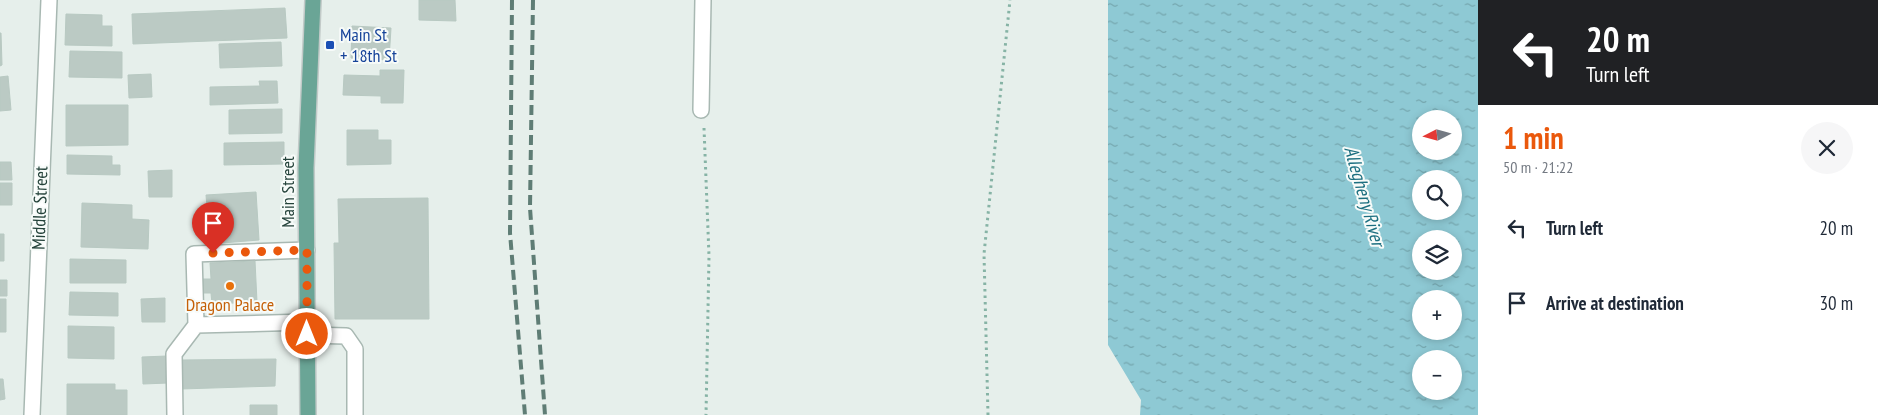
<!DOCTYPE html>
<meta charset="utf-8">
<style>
:root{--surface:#fff;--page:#f6f6f7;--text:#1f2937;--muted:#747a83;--accent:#ea580c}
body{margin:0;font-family:"PT Sans Narrow",sans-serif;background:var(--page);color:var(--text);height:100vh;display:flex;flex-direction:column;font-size:19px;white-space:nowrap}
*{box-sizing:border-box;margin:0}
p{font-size:16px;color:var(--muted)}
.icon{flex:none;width:28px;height:28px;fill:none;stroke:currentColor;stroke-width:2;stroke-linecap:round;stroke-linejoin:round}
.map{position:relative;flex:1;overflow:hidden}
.sheet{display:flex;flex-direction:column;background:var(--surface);width:400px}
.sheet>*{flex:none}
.top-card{background:#202124;color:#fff;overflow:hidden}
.needle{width:32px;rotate:264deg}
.controls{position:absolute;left:1412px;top:110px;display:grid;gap:10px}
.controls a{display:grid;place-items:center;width:50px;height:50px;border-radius:50%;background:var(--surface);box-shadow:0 2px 8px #0003;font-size:25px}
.pin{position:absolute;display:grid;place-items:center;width:42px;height:42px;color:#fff;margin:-51px -21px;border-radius:50% 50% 50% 0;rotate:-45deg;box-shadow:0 0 5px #0007}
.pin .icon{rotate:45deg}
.me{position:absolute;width:55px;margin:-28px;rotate:0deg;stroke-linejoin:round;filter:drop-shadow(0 0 4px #0008)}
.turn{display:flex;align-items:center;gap:18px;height:105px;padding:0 25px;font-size:22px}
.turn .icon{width:65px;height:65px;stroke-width:2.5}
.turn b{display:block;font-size:35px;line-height:42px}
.round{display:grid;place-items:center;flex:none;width:52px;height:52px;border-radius:26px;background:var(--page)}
.summary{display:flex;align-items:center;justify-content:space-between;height:85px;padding:0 25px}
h1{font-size:30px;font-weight:700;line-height:38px;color:var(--accent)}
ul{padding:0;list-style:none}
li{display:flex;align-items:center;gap:15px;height:75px;padding:0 25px}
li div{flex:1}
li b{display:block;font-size:19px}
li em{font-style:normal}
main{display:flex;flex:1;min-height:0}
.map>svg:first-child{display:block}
.water{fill:url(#water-ripples);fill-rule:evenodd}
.building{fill:#bbcac4;stroke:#b8c9c2}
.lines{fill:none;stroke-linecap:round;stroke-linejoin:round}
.minor-casing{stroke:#a8b8b2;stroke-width:18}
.major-casing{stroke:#c2cac8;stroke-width:18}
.path{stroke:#86b3a5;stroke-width:3;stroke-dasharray:2.5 4;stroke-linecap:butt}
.minor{stroke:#fff;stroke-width:15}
.major{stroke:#6aa596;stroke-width:15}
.rail{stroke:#5f7d75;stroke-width:4;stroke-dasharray:10 5;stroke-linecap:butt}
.route{stroke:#ea580c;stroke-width:9;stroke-dasharray:0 16.2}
.transit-dot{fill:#1a4fb4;stroke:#f7fbf9;stroke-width:2}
.food-dot{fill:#e8710a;stroke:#f7fbf9;stroke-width:2}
.labels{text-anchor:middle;stroke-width:4;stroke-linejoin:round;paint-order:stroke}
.transit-label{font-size:18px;fill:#164399;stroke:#f7fbf9;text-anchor:start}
.street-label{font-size:18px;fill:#24423a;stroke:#f7fbf9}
.food-label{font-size:18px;fill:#c56008;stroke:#f7fbf9}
.water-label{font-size:19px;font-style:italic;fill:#1c6f80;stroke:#f7fbf9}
</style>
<main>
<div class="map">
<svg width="1478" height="415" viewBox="0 0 1478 415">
<defs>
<pattern id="water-ripples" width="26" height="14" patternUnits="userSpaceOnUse" patternTransform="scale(1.25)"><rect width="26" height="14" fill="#8ec9d4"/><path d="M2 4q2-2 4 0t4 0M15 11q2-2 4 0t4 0" fill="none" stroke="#74a5ad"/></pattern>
</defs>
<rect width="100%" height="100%" fill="#e6efeb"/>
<!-- water -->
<path class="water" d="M1108 0H1478V415H1140L1141 400 1108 345ZM1421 119H1454V151H1421ZM1421 179H1454V211H1421ZM1421 239H1454V271H1421ZM1421 299H1454V331H1421ZM1421 359H1454V391H1421Z"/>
<!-- building -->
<path class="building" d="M419 0H455L456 21 419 20Z
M285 8 287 38 133 44 132 14Z
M66 14 102 15V26H112V46L65 45Z
M352 26 391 28 389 60 351 58Z
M1 33 2 65 0 66V33Z
M281 42 282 66 220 68 219 44Z
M70 51 122 52V78L69 77Z
M380 70H404L403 103H381V96L343 95 344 75 380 76Z
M151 74 152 97 129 98 128 75Z
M8 76 11 110 0 111V77Z
M259 81H277L278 103 210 105V87L260 86Z
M66 105H128V145L66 146Z
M282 109V133L229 134V110Z
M347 130H378V140H391V164L347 165Z
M284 142V164L224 165V143Z
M67 155 112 156V165H120V175L67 174Z
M0 162H11L12 180H0Z
M172 170V197H149L148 171Z
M0 183H12V205H0Z
M256 192 259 240 210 244 206 195Z
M428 198 429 319H335L334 243H339L338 199Z
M82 203 132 205V219L149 220 148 249 81 247Z
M0 234H4V261H0Z
M70 259 126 260V283H70Z
M255 261 257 302 212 304 211 293H203L202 279H211L210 263Z
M0 280H7V296H0Z
M70 292 118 293V316L69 315Z
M165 298V322H142L141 299Z
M0 299H6V332H0Z
M68 326 114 327V359L68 358Z
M167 356 168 383 143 384 142 357Z
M276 359 275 386 181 389 180 360Z
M0 379H3L5 399 0 400Z
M67 384H115V390H127V415H67Z
M250 405H277V415H250Z"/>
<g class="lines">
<!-- minor casing -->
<g class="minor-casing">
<path id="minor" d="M701 110 703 0
M307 250 194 254 196 325 307 322
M307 335 346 336 355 349V415
M32 415 49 0
M175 415 174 354 196 325"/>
</g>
<!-- major casing -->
<g class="major-casing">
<path id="major" d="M308 415 306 168 313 0"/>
</g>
<!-- path -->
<path class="path" d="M704 128 709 256 706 415
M988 415 984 254 1010 0"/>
<!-- minor -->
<use href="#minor" class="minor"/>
<!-- major -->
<use href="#major" class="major"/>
<!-- rail -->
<path class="rail" d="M512 0 510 233 525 415
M533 0 530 208 545 415"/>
</g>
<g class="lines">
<!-- route -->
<path class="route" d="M213 253 307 250V334"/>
</g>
<!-- markers -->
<rect class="transit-dot" x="325" y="40" width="10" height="10" rx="2.5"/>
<circle class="food-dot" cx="230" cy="286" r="5"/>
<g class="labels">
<!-- transit labels -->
<g class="transit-label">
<text x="340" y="41">Main St<tspan x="340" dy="21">+ 18th St</tspan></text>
</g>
<!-- street labels -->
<g class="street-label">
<text transform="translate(288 192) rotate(-90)" y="6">Main Street</text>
<text transform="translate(40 208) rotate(-88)" y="6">Middle Street</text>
</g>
<!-- food labels -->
<g class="food-label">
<text x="230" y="311">Dragon Palace</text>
</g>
<!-- water labels -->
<g class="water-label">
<text transform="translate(1365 196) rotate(74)" y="7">Allegheny River</text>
</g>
</g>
</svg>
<div class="controls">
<a><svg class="needle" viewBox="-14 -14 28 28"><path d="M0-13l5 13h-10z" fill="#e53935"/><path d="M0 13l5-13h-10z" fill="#747a83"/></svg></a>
<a><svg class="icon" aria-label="search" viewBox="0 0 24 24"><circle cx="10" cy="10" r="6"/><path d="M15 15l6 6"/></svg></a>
<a><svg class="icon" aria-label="layers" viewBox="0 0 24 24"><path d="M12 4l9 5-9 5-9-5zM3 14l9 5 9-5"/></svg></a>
<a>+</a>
<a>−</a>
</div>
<div class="pin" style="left:213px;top:253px;background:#d93025"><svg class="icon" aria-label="arrive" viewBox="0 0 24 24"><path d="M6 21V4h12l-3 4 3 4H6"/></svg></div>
<svg class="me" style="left:307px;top:334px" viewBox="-20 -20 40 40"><circle r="17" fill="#ea580c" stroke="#fff" stroke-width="3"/><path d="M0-11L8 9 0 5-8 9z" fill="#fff"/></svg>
</div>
<section class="sheet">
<div class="top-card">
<div class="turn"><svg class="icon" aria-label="left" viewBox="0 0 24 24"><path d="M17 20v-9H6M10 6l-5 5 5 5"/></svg><div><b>20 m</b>Turn left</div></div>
</div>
<div class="summary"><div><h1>1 min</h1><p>50 m · 21:22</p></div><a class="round"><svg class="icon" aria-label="close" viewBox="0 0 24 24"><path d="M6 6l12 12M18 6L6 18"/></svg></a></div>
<ul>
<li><svg class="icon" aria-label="left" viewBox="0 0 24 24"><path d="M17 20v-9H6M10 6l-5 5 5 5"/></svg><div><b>Turn left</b></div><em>20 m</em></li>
<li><svg class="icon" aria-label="arrive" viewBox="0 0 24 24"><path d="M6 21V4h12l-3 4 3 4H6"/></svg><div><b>Arrive at destination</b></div><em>30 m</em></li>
</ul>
</section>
</main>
